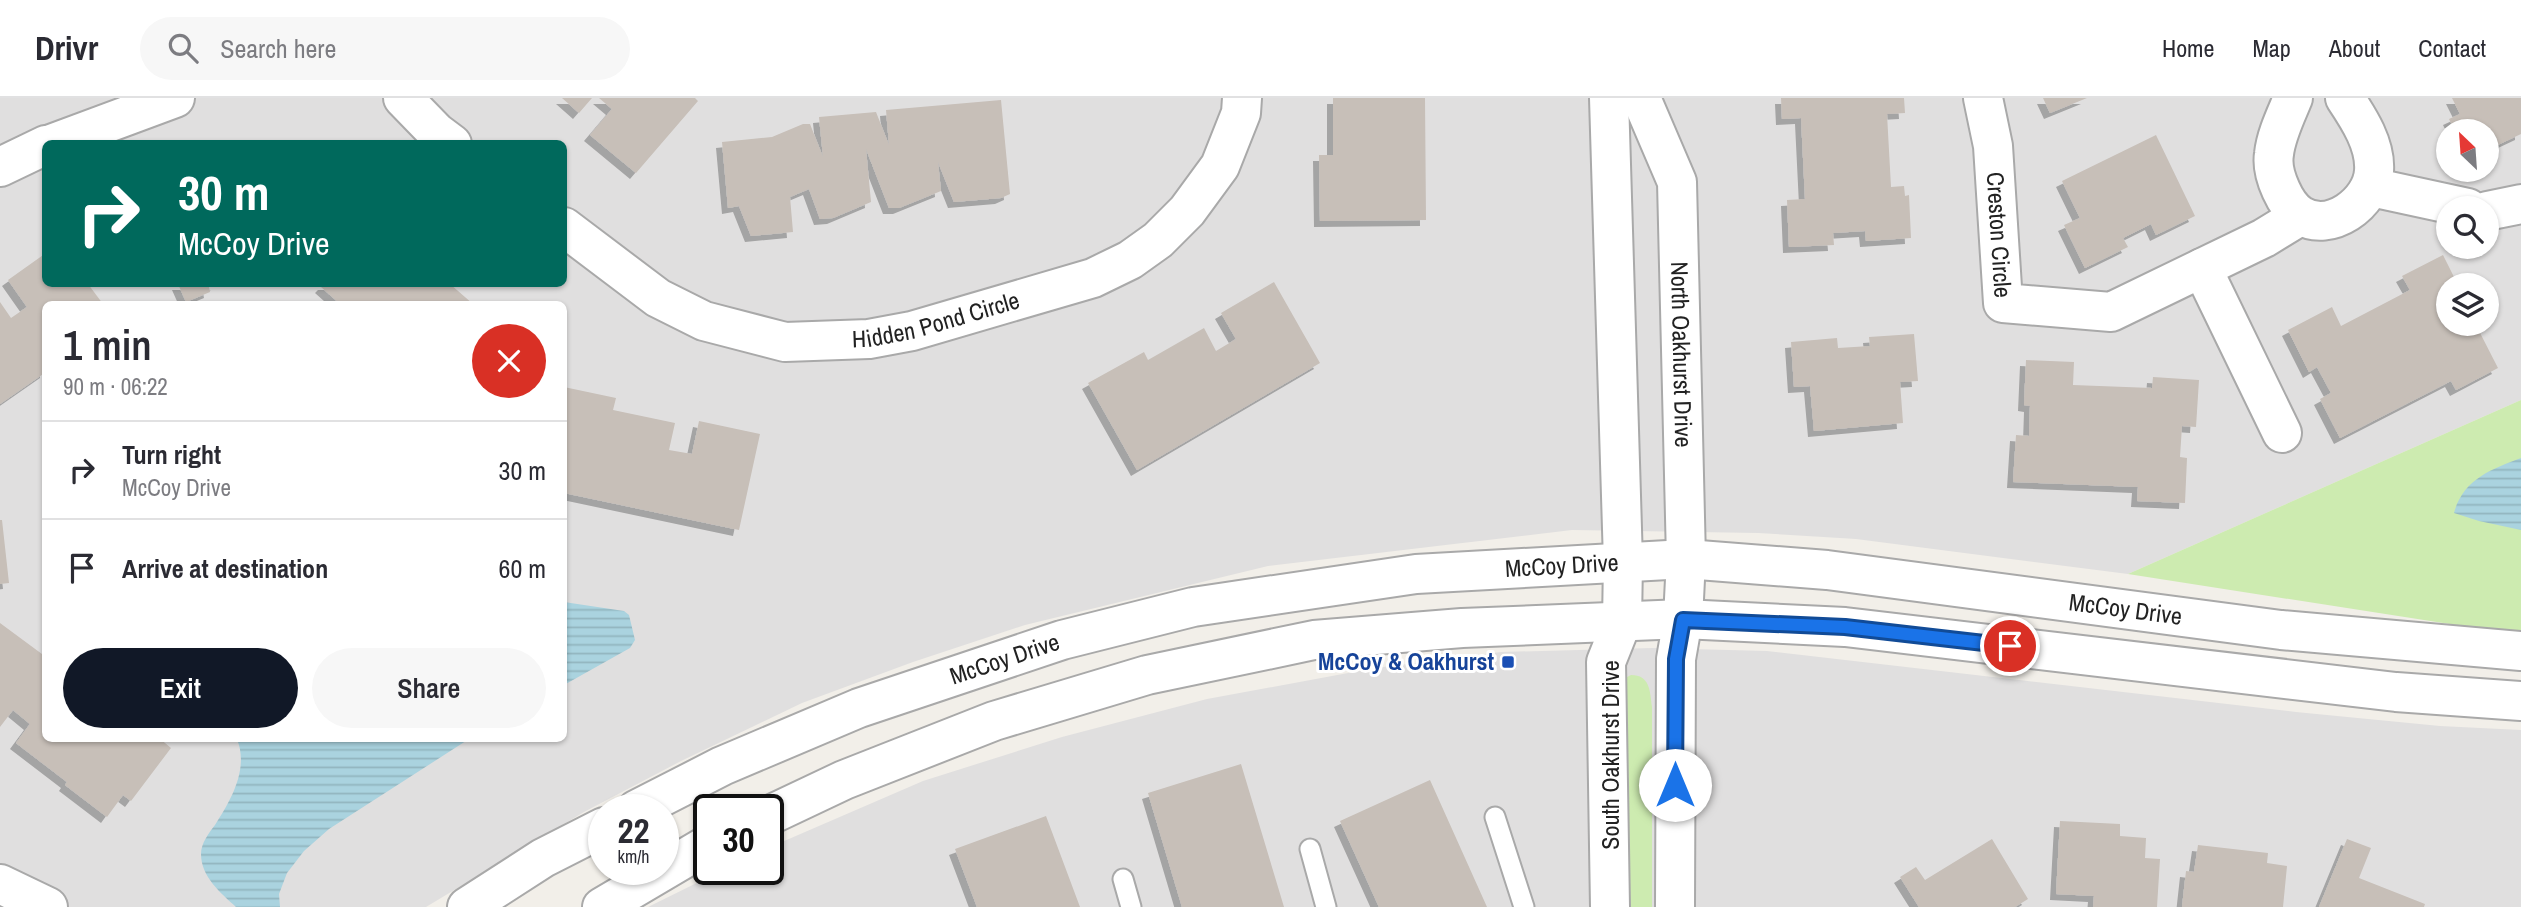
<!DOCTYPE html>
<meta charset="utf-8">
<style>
:root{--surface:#fff;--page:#f7f7f7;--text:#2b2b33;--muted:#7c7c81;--line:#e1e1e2;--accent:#111827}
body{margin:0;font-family:"Archivo Narrow",sans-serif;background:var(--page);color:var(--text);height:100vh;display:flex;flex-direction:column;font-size:26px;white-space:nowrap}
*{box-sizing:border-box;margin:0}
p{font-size:23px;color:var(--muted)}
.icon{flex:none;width:38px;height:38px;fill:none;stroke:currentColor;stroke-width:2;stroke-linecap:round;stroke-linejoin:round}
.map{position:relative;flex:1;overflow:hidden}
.panel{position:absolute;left:42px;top:203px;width:525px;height:441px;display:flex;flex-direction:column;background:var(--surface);border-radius:10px;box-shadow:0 2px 5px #0004}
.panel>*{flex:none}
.hud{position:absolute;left:42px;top:42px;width:525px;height:147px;border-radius:10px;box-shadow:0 2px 5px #0004;background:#00695c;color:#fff;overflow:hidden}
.needle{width:46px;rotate:335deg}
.buttons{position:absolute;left:2436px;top:21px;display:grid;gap:14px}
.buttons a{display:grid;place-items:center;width:63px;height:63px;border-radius:50%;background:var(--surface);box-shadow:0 2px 5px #0004;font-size:35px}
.speed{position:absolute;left:588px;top:696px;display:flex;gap:14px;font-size:35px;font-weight:700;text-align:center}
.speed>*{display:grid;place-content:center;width:91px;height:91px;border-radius:50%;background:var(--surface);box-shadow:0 2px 5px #0004;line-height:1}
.speed small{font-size:18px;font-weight:400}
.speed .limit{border:4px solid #111;border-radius:10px;background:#fff;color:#111}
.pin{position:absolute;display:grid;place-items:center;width:60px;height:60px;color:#fff;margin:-30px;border:4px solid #fff;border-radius:50%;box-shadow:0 2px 7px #0007}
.me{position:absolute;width:77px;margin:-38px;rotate:0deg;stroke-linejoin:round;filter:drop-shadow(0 0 5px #0008)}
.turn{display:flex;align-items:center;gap:24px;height:147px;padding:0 21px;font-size:32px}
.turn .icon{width:91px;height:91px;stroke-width:2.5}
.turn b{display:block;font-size:49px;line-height:60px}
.round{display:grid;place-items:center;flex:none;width:74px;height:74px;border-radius:37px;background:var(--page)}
.overview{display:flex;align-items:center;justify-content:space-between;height:119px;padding:0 21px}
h1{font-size:42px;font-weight:600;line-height:52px}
.action{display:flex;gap:14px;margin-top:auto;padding:14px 21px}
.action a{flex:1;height:80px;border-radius:42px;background:var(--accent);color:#fff;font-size:28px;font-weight:600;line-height:80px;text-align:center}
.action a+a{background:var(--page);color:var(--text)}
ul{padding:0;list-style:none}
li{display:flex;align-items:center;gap:21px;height:98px;padding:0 21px;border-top:2px solid var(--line)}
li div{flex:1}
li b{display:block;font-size:26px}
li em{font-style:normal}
header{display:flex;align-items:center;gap:42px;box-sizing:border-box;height:98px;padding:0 35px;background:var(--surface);border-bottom:2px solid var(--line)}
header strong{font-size:33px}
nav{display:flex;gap:38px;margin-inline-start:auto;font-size:24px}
.search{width:490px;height:63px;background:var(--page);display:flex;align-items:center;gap:18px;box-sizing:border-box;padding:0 24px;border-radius:38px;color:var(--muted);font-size:26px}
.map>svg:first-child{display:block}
.residential{fill:#e0dfdf;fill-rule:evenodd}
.grass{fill:#cdebb0}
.water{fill:url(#water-rules)}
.building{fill:#c7bfb8;filter:url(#shadow)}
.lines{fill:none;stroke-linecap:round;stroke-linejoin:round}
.service-casing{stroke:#a9a9a9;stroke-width:23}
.minor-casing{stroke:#a9a9a9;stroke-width:42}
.tertiary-casing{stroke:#a9a9a9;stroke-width:42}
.service{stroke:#fff;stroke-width:19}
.minor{stroke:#fff;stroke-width:38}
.tertiary{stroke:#fff;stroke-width:38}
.route-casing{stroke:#114b97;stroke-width:18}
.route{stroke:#1a73e8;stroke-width:12}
.transit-dot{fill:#1a4fb4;stroke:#fff;stroke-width:2.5}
.labels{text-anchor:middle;stroke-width:6;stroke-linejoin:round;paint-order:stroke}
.street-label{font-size:24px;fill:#222;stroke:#fff}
.transit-label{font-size:24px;font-weight:bold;fill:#164399;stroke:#fff;text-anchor:end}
</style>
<header>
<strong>Drivr</strong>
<div class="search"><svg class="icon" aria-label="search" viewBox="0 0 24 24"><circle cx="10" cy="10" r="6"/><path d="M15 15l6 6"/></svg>Search here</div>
<nav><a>Home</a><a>Map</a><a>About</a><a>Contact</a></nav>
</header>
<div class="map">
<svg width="2521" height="809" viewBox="0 0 2521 809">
<defs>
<pattern id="water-rules" width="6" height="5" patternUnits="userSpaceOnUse" patternTransform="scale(1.75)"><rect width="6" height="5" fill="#aad3df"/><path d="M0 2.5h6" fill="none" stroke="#92b5bf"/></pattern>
<filter id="shadow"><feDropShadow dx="-6" dy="6" stdDeviation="0" flood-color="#0004"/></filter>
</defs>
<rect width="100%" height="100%" fill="#f2efe9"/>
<!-- residential -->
<path class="residential" d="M0 0H2521V302L2128 476 1856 441 1758 435 1572 432 1268 468 1025 527 913 564 802 605 681 663 584 714 426 809H0ZM2448 33H2487V72H2448ZM46 46H564V186H46ZM2448 110H2487V149H2448ZM2448 187H2487V226H2448ZM46 206H564V640H46Z
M1652 550 1767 553 2296 614 2440 628 2521 632V809H648L723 772H768V750L923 683 1062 639 1207 601 1375 570 1501 554Z"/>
<!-- grass -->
<path class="grass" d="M2521 302V534L2456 527 2128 476Z
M1631 577C1650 577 1650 593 1652 609V809H1623L1625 580Z"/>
<!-- water -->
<path class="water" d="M2521 360V432L2479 423 2454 415C2463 381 2492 371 2521 360Z
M564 504 624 513 629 517 635 542 630 550 564 587Z
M237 641V640L469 641 329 731 304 753 287 775 279 796 280 809H236C221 795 201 779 201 756 201 745 209 735 215 727 231 702 249 671 237 641Z"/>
<!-- building -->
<path class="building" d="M562 0H592L579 15Z
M599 0H695L698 3 636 75 590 37 612 11Z
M1333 0H1425L1426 122 1320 123 1319 57H1333Z
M1781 0H1904L1905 15 1887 16 1891 89 1904 88 1905 98 1909 97 1911 140 1866 143 1865 133 1833 135 1834 147 1789 149 1787 102 1805 101 1801 20 1782 21Z
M2043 0H2087L2050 15Z
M2452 0H2521V36L2487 52V33H2455L2449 21 2460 16Z
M1001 2 1010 96 1001 100 954 104 938 64 941 93 899 110H889L866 51 871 104 833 120 820 121 809 91 790 99 793 134 751 138 739 108 728 110 722 44 772 39 803 26H810L823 59 819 19 876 14 889 47 886 12Z
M2156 37 2195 118 2156 137 2151 126 2123 140 2128 149 2085 170 2064 127 2080 120 2062 83Z
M46 155V186H88L103 206H46V274L0 306V204L11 220 27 209 8 182Z
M2443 157 2458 187H2448V226H2465L2469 234 2477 229 2498 270 2456 292 2451 283 2340 340 2320 301 2331 295 2317 269 2309 274 2288 232 2332 209 2341 228 2410 192 2402 178Z
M1274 184 1320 265 1137 372 1088 285 1144 254 1148 262 1204 230 1216 253 1236 241 1221 215Z
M178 186H217L209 189 210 194 186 204Z
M324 186H450L473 206H340L321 189Z
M1914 236 1918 283 1900 284 1903 325 1814 333 1810 288 1794 289 1791 244 1837 240 1838 250 1870 248 1869 239Z
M2026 262 2074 264 2073 287 2152 290 2153 279 2199 282 2196 329 2182 328 2180 359 2187 360 2185 405 2137 403 2138 389 2013 384 2016 337 2029 338 2030 308 2024 307Z
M564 289 616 300 613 312 675 325 669 352 692 356 699 323 760 336 739 432 564 395Z
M0 422H2L9 485 0 486Z
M0 525 46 559V640H159L171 650 131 703 123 697 107 719 65 687 67 684 16 645 30 626 13 612 0 629Z
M1241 666 1284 809H1182L1148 695Z
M1430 682 1487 809H1379L1340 723Z
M1046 718 1080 809H977L955 751Z
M2060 723 2120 726V738L2146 740 2145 760 2160 761 2157 809H2093L2094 798 2056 796Z
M1992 741 2028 801 2015 809H1919L1900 779 1916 769 1925 782Z
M2347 741 2371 750 2359 780 2425 806 2424 809H2319Z
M2198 747 2268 755 2267 765 2287 768 2283 809H2182L2186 773 2194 774Z"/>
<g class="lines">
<!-- service casing -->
<g class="service-casing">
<path id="service" d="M1495 719 1524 809
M1310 751 1326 809
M1123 781 1131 809"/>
</g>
<!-- minor casing -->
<g class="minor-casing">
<g id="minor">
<path d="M403 0 436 34 452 46"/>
<path d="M1609 0 1623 464 1622 524 1606 564 1610 809"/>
<path id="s1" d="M1641 0 1677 84 1686 461 1683 521 1676 561 1675 809"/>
<path id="s2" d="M1983 0 1993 48 2003 205 2111 214 2264 140 2300 118"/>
<path d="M2293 0C2286 17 2276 37 2274 56 2272 68 2276 81 2281 92 2285 101 2291 111 2300 117 2330 136 2372 105 2374 73 2376 47 2359 21 2345 0"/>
<path d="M51 46 175 0"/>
<path d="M0 69 46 47"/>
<path d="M2371 89 2468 110"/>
<path d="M2487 113 2521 106"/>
<path id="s3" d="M564 129 658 200 704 223 785 244 869 241 912 233 1093 180 1130 162 1158 142 1187 113 1220 68 1241 15 1242 0"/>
<path d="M2202 170 2282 335"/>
<path d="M0 786 48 809"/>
</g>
</g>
<!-- tertiary casing -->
<g class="tertiary-casing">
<g id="tertiary">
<path id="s4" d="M636 712 722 668 859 610 1062 542 1193 509 1416 476 1686 461 1827 472 2281 532 2521 553"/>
<path d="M768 718 844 682 994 623 1147 577 1314 542 1462 530 1683 521 1845 529 2396 594 2521 603"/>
<path d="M467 809 543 760 604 729"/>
<path d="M602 809 709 746"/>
</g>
</g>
<!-- service -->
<use href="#service" class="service"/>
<!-- minor -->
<use href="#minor" class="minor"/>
<!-- tertiary -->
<use href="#tertiary" class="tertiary"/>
</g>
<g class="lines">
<!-- route casing -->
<g class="route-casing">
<path id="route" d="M1675 687 1676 561 1683 522 1845 529 2010 548"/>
</g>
<!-- route -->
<use href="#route" class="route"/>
</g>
<!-- markers -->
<rect class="transit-dot" x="1501" y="557" width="14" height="14" rx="3.5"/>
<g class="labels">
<!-- street labels -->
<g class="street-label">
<text dy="8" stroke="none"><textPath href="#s2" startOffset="138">Creston Circle</textPath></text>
<text dy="8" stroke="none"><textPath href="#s3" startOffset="406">Hidden Pond Circle</textPath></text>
<text dy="8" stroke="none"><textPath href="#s1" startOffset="264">North Oakhurst Drive</textPath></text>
<text dy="8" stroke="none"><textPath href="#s4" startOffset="966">McCoy Drive</textPath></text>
<text dy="8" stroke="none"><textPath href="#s4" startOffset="1533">McCoy Drive</textPath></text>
<text dy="8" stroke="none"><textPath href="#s4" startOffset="399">McCoy Drive</textPath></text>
<text transform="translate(1611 657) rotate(-90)" y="8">South Oakhurst Drive</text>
</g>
<!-- transit labels -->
<g class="transit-label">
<text x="1494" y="572">McCoy &amp; Oakhurst</text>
</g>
</g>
</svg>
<div class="buttons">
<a><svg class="needle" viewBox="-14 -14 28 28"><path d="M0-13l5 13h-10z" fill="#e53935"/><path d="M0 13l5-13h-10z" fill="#7c7c81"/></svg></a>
<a><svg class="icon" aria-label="search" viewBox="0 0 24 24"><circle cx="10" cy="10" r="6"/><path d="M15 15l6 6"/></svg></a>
<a><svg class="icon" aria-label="layers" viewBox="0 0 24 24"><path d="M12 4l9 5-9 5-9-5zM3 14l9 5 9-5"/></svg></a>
</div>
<div class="speed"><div>22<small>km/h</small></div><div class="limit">30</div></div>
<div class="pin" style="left:2010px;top:548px;background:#d93025"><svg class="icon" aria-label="arrive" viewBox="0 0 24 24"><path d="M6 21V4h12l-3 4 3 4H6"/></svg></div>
<svg class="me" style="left:1675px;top:687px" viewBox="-20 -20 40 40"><circle r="19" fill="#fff"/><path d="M0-13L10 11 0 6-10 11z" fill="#1a73e8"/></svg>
<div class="hud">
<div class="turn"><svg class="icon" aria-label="right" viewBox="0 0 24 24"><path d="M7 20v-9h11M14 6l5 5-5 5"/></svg><div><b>30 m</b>McCoy Drive</div></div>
</div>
<section class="panel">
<div class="overview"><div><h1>1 min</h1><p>90 m · 06:22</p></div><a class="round" style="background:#d93025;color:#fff"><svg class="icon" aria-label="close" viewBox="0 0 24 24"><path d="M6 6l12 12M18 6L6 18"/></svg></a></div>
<ul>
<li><svg class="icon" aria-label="right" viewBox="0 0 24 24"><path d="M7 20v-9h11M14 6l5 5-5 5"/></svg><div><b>Turn right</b><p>McCoy Drive</p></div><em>30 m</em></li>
<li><svg class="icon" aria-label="arrive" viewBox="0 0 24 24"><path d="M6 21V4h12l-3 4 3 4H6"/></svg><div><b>Arrive at destination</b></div><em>60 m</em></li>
</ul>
<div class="action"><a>Exit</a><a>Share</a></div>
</section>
</div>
